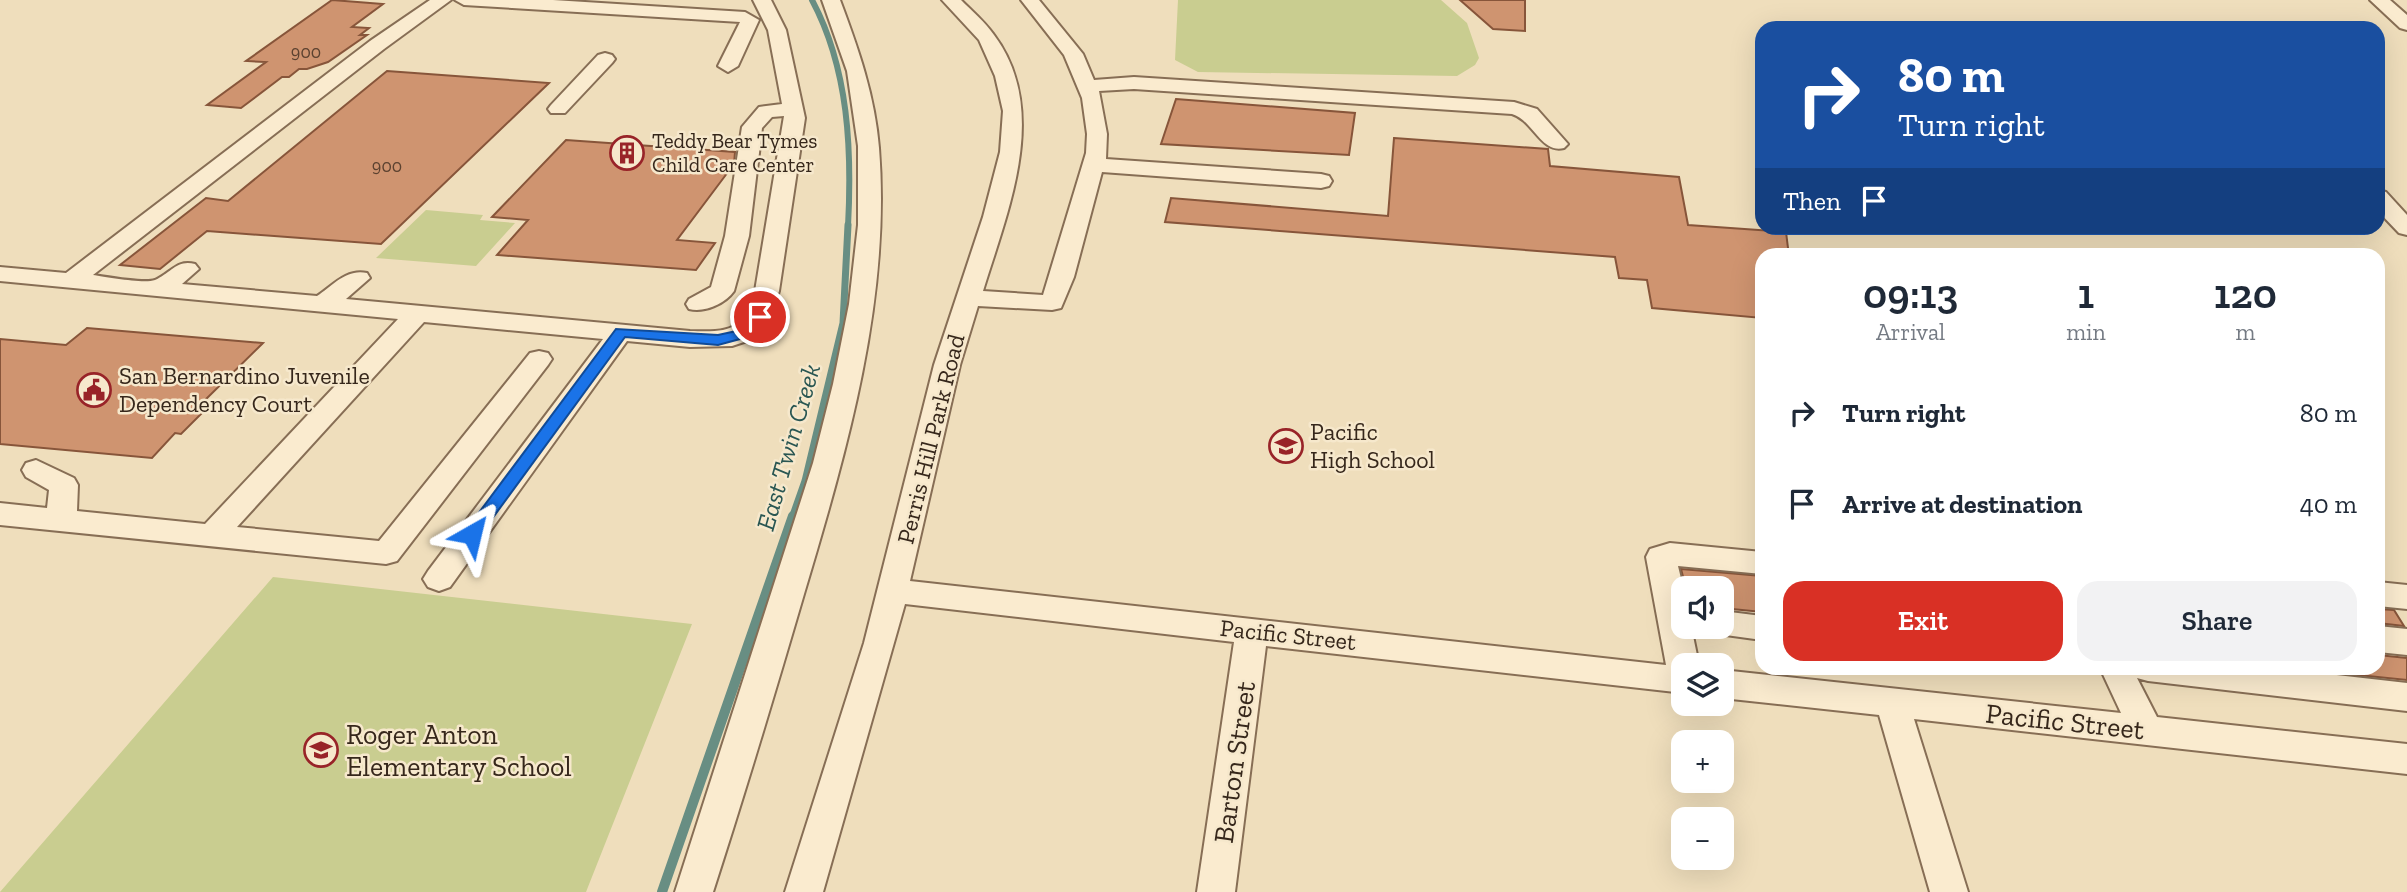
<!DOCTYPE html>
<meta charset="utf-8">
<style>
:root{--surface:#fff;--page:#f2f2f3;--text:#1f2937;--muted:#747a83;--accent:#d93025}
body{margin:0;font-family:"Zilla Slab",serif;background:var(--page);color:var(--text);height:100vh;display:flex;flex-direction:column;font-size:26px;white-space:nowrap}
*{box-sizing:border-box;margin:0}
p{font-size:23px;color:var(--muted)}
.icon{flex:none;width:38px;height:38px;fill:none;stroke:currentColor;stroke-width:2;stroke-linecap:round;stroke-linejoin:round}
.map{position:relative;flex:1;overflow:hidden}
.details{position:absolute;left:1755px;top:248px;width:630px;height:427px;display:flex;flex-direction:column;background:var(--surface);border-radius:21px;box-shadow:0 7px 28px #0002}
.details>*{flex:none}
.top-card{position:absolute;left:1755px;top:21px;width:630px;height:214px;border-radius:21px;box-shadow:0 7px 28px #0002;background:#1a4fa0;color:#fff;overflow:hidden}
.buttons{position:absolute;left:1671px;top:576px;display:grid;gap:14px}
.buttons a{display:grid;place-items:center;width:63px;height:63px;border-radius:14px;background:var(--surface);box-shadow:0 7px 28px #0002;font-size:35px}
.pin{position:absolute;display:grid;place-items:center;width:60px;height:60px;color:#fff;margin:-30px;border:4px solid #fff;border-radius:50%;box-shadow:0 2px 7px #0007}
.me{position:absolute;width:77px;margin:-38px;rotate:37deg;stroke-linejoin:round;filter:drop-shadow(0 0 5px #0008)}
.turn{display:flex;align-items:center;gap:24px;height:147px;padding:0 28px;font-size:32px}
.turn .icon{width:91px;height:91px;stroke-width:2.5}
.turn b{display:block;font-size:49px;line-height:60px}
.then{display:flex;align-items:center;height:66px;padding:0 28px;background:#0003;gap:14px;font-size:26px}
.eta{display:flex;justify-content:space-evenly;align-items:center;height:119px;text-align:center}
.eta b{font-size:42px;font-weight:600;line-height:49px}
.button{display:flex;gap:14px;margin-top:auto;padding:14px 28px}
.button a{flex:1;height:80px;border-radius:21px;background:var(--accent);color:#fff;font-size:28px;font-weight:600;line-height:80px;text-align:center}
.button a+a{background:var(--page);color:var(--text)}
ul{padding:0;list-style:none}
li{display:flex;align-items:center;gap:21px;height:91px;padding:0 28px}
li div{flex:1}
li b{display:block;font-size:26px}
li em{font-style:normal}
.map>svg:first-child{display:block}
.green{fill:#c9cd90}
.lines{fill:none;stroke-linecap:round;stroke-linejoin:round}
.stream-far2{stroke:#688e83;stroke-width:6}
.stream-far1{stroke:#688e83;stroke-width:7}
.stream{stroke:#688e83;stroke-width:10}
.building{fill:#cf9470;stroke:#87553a;stroke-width:2}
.minor-casing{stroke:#876e55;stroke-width:4}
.minor{fill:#faebcf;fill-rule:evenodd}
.route{fill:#1a73e8;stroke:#114b97;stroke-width:2}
.labels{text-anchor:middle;stroke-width:5;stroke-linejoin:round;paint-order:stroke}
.far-number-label{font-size:18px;fill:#5c4230}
.far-poi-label{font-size:21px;fill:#36271b;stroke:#f6e8cc;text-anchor:start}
.poi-label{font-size:24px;fill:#36271b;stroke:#f6e8cc;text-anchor:start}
.street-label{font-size:24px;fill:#36271b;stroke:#f6e8cc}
.water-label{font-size:26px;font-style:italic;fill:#295652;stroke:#f6e8cc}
.near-street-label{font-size:28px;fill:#36271b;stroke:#f6e8cc}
.near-poi-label{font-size:28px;fill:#36271b;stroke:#f6e8cc;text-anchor:start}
</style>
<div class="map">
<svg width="2407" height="892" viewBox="0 0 2407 892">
<rect width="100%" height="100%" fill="#efdebc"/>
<!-- green -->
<path class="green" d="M1178 0H1441L1467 23 1479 58 1475 65 1457 76 1198 72 1175 60Z
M426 210 483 215 480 220 515 223 476 266 376 258Z
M273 577 692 624 586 892H0Z"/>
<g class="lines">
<!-- stream-far2 -->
<path class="stream-far2" d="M812 0C849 69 852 151 848 227"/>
<!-- stream-far1 -->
<path class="stream-far1" d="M792 518 805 481 843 323 848 225"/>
<!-- stream -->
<path class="stream" d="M662 892 793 516"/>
</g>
<!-- building -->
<path class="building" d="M332 0 383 4 352 27 369 28 360 35H367L328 62 307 69H299L289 77H282L241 108 207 105 266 62 246 61Z
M1460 0H1525V31L1493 29Z
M387 71 549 83 381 244 207 231 160 269 120 265 206 198 228 201Z
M1176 99 1355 113 1349 155 1161 144Z
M1394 138 1548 149 1550 166 1679 177 1688 225 1786 232 1789 256H1762V318L1652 308 1647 280 1619 278 1615 257 1165 222 1171 198 1388 216Z
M566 140 735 152 734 164 677 240 715 243 696 270 497 255 528 220 492 217Z
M87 328 263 343 200 405 209 406 181 434 175 433 152 458 0 444V339L66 345Z
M1681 569 1762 576V612L1722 608V588H1686Z
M2378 609 2394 610 2404 626 2378 623Z
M2378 655 2407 658V680L2329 672V668H2378Z"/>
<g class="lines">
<!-- minor casing -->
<g class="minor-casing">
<path id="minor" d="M430 0H451L384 49 93 275C107 277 144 284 155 280 171 273 177 259 195 264L199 269 182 284 317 296C332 286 347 268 367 273L370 278 346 299 690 331C730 332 742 332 755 291L784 116 772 117 762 128 749 236 734 291C725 304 704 313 689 309L686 304 689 299 711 287 725 236 742 127 759 107 782 104 768 30 753 0H771L786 30 805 118 779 291 774 307 758 334 750 340 732 346 690 347 627 341 450 587 439 591 428 587 423 579 428 571 603 339 424 322 237 527 379 541 530 353 539 351 548 353 552 359 548 365 397 561 386 564 0 525V503L47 508 49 490 26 477 22 470 26 463 36 460 74 478 78 485 77 511 205 524 398 319 0 281V267L66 273 370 41Z
M455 0H553L745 12 759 20 738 66 728 72 718 66 740 22 464 5Z
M822 0H840C858 48 875 96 879 148 891 299 847 450 804 594 775 693 745 793 713 892H675L813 463 833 384 849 304 858 225V146L847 71Z
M942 0H961C972 11 985 22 994 35 1051 111 1007 212 983 291L1043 295 1086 153 1087 134 1082 98 1064 55 1021 0H1039L1083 54 1094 80 1134 77 1514 102 1537 109 1568 144 1564 148C1541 154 1533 120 1512 114L1134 89 1099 91 1107 134 1106 159 1321 174 1329 176 1332 181 1329 186 1321 188 1102 172 1074 277 1061 308 1052 310 978 306 960 365 910 581 1666 665 1646 557 1650 549 1670 543 1762 552V574L1678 566 1684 591V626H1691L1699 665H1684V693L1266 646 1235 892H1197L1234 642 905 604 823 892H785L864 643 934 365 983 217 1000 152 1003 111 995 76 979 40Z
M2370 0H2390L2407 15V30L2400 28Z
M605 53 612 55 615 59 612 63 565 113H551L548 109 551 105 598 55Z
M2378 190 2386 192 2407 215V235L2399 233 2378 211Z
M2378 582 2407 585V609L2378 606Z
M1722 611 1762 616V640L1711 633 1707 626H1722Z
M2378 626 2407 629V655L2378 652Z
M2100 668H2274L2407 683V711L2148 681 2137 678 2157 717 2407 744V774L1914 719 1968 892H1930L1879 715 1722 698V670L2121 713Z"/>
</g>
<!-- minor -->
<use href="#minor" class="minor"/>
</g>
<!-- route -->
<path class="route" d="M760 313 767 317 751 336 718 345 625 337 478 538H466L463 534 466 530 616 329 718 335 741 330 755 314Z"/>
<!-- icons -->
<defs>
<g id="building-ring" transform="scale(1.75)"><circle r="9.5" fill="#f6e8cc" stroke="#982328" stroke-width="1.5"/><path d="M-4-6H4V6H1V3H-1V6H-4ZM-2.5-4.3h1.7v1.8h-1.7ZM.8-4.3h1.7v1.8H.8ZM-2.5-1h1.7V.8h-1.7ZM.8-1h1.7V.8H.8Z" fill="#982328"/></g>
<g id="civic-ring" transform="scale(1.75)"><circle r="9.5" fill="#f6e8cc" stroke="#982328" stroke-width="1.5"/><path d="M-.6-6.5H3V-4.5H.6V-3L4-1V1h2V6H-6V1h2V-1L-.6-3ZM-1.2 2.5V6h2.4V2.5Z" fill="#982328"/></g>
<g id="school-ring" transform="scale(1.75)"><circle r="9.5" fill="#f6e8cc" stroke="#982328" stroke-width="1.5"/><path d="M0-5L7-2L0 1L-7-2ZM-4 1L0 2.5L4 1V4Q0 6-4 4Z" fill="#982328"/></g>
</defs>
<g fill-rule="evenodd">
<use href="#building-ring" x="627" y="153"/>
<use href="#civic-ring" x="94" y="390"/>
<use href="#school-ring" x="1286" y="446"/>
<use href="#school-ring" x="321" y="750"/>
</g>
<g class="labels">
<!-- far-number labels -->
<g class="far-number-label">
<text x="306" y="58">900</text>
<text x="387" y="172">900</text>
</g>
<!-- far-poi labels -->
<g class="far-poi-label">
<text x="652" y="148">Teddy Bear Tymes<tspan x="652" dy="24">Child Care Center</tspan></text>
</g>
<!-- poi labels -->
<g class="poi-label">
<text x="119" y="384">San Bernardino Juvenile<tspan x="119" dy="28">Dependency Court</tspan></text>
<text x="1310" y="440">Pacific<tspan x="1310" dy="28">High School</tspan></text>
</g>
<!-- street labels -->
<g class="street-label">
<text transform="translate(931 439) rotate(-76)" y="8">Perris Hill Park Road</text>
<text transform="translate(1288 635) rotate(6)" y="8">Pacific Street</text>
</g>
<!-- water labels -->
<g class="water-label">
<text transform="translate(788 447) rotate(-74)" y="9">East Twin Creek</text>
</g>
<!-- near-street labels -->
<g class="near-street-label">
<text transform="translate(2065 721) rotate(6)" y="10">Pacific Street</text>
<text transform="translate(1234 762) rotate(-82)" y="10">Barton Street</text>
</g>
<!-- near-poi labels -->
<g class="near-poi-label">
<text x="346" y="744">Roger Anton<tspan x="346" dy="32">Elementary School</tspan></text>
</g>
</g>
</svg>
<div class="buttons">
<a><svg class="icon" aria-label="sound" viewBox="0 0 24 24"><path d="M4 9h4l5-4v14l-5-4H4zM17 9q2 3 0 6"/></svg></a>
<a><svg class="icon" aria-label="layers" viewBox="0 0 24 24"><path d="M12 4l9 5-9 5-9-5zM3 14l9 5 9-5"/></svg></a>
<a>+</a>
<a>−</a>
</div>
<div class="pin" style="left:760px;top:317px;background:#d93025"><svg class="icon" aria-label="arrive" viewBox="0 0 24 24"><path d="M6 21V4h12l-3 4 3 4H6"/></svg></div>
<svg class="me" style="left:472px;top:534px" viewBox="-20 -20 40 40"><path d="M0-17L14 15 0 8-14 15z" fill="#1a73e8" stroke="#fff" stroke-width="4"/></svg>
<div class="top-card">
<div class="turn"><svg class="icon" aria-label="right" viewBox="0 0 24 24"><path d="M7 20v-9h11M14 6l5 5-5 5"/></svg><div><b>80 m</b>Turn right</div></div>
<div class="then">Then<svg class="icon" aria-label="arrive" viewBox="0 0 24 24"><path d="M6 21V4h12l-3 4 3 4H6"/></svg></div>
</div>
<section class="details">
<div class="eta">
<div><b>09:13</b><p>Arrival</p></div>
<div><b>1</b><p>min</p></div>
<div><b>120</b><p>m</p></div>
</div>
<ul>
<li><svg class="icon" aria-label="right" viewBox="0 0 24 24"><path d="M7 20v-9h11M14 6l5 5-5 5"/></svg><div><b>Turn right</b></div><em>80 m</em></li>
<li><svg class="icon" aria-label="arrive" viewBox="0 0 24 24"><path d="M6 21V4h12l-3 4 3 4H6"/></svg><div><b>Arrive at destination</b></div><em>40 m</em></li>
</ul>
<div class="button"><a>Exit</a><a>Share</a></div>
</section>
</div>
